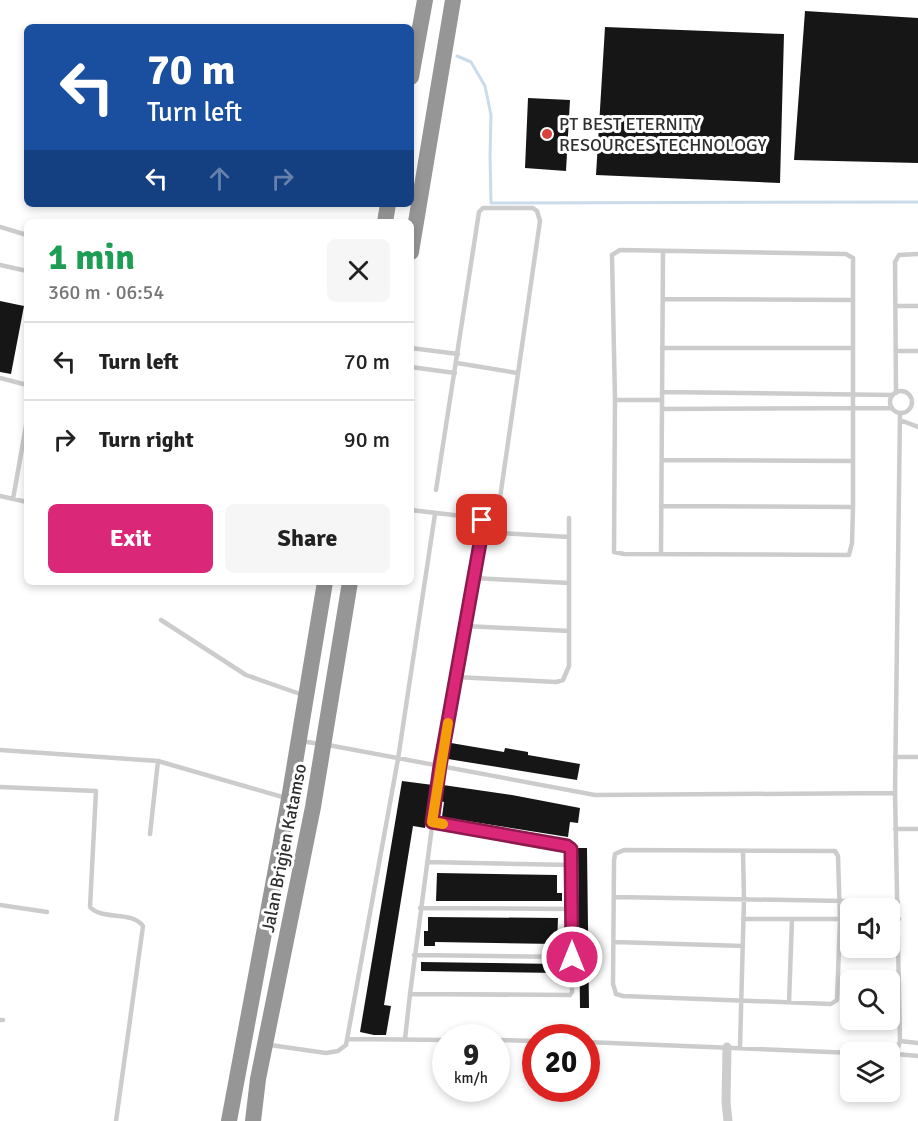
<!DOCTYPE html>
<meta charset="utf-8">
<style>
:root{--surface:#fff;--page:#f6f6f6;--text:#222;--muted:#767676;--line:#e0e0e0;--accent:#db2777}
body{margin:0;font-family:Signika,sans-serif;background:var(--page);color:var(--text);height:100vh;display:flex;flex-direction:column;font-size:22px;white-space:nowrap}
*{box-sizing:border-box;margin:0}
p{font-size:20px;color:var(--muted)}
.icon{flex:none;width:33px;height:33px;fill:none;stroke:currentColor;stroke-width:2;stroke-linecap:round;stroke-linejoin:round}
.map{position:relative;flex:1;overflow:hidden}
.side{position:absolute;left:24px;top:219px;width:390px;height:366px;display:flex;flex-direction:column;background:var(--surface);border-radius:9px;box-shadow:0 3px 9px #0003}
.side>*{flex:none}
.guide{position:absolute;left:24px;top:24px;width:390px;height:183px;border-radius:9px;box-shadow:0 3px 9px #0003;background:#1a4fa0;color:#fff;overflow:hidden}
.tools{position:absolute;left:840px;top:898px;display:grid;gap:12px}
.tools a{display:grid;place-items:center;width:60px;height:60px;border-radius:9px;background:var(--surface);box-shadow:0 3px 9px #0003;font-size:30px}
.speed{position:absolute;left:432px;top:1024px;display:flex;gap:12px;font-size:30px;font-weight:700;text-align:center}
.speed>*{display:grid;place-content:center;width:78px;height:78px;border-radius:50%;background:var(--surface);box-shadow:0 3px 9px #0003;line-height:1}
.speed small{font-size:15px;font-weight:400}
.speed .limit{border:9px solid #d22;background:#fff;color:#111}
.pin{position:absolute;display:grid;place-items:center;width:51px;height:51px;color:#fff;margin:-26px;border-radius:12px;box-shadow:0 3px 9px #0006}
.me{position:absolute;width:66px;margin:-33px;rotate:0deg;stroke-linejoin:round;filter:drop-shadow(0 0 4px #0008)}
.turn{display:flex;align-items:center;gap:21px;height:126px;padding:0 24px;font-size:27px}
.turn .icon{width:78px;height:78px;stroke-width:2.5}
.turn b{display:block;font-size:42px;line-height:51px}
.lanes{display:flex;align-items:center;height:57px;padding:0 24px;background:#0003;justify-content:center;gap:30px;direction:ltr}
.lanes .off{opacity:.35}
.round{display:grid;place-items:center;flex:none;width:63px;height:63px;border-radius:9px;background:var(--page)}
.head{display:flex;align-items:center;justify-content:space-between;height:102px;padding:0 24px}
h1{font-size:36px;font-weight:700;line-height:45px;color:#1e9e55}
.primary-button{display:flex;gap:12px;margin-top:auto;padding:12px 24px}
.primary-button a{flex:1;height:69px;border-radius:9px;background:var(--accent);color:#fff;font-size:24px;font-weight:700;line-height:69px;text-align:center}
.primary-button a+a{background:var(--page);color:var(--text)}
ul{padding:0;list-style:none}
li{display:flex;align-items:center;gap:18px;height:78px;padding:0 24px;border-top:2px solid var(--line)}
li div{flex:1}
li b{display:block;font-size:22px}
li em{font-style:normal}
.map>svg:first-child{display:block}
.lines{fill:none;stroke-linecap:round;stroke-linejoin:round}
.stream{stroke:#cbdbea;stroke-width:3}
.building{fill:#161616}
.lane{stroke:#ccc;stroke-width:4.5}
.street{stroke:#ccc;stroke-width:9}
.highway{stroke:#969696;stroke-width:16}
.route-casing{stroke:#8e194d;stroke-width:15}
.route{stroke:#db2777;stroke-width:10}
.slow{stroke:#f59e0b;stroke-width:10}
.poi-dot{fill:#da413d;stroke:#fff;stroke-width:2}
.labels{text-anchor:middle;stroke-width:6;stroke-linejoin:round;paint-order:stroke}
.poi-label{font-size:18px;fill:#2f2f2f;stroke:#fff;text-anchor:start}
.street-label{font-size:18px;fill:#2f2f2f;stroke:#fff}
</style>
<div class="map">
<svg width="918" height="1121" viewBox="0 0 918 1121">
<rect width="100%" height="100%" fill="#fff"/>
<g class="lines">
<!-- stream -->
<path class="stream" d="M457 56 471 62 485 86 491 115 490 157 491 203 918 202"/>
</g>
<!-- building -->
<path class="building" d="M805 11 918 18V163L794 160Z
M605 27 784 34 780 183 596 175Z
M528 98 570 100 566 171 525 168Z
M0 301 24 306 11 374 0 372Z
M451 743 504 752 505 748 528 752V755L580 764 577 780 448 759Z
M402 781 433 785 425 828 413 826 384 1005 391 1006 386 1035H374L360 1032Z
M443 785 512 795 580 808 578 823 570 822 568 837 442 817 444 802 440 801Z
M578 848H587L589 1008H580Z
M437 873 557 875V893H562V901H436Z
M428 917 558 918 557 944 435 942V946H424V931H428Z
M421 962 560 964V973L421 971Z"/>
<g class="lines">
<!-- lane -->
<path class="lane" d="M0 227 27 235
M620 250 846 254 853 258V507L852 543 849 555 624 554 614 552 615 400 612 255Z
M0 265 27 271
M663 299 853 300
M896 306H918
M411 348 458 354
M662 348H853
M897 351H918
M457 363 517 373
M411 367 455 373
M0 378 27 385
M890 402a11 11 0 1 1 22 0a11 11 0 1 1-22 0Z
M662 392 893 395
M896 393 895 262 899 255 918 254
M615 400H662
M662 409 892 408
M900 413 895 793 900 1041 918 1043
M900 420 918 427
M662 460 853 461
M436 490 479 212 483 208H533L537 211 540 221 499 505
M0 496 27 502
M13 499 27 420
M661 506 853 507
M411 510 479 518 483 522 440 766 410 994 570 995 572 992V981L571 849 567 846 432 822
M482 532 569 537
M661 554 663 252
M474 578 569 583
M161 620 246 675 303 695
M465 626 569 631
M456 677 556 682 563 680 569 666V518
M301 741 320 744
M328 745 595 795 895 793
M0 750 158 761 286 798
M895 757H918
M0 787 96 791 90 907C103 921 131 910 143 926L116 1121
M895 829H918
M150 834 158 761
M624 850 835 851 838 856 840 920 837 1000 831 1004 623 996 616 994 613 984 614 861 615 854Z
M427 862 571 865
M615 897 898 902
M0 905 47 912
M420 908 571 909
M743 919H850
M890 919H899
M615 942 743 946
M414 955 572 957
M789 1002 792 919
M0 1020H3
M348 1039 446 1040
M405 1039 410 994
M496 1040 536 1041
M586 1042 854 1053
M270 1045 326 1053 338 1051 346 1045 398 759 435 514
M740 1047 744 899 743 852
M896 1054 918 1056
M890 1055 896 1054 900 1041"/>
<!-- street -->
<path class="street" d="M727 1047 726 1102 728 1121"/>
<!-- highway -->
<path class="highway" d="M411 77 425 0
M385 222 388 204
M411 252 453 0
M229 1121 289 799 325 582
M253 1121 258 1079 313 807 350 582"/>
</g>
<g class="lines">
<!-- route casing -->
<g class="route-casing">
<path id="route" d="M482 520V532L440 766 432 822 567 846 571 849 572 957"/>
</g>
<!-- route -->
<use href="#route" class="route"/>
<!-- slow -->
<path class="slow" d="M443 824 432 822 448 723"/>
</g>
<!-- markers -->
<circle class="poi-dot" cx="547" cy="134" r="6"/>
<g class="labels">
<!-- poi labels -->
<g class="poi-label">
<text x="559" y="130">PT BEST ETERNITY<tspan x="559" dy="21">RESOURCES TECHNOLOGY</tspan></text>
</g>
<!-- street labels -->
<g class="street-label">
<text transform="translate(284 848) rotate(-79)" y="6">Jalan Brigjen Katamso</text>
</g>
</g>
</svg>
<div class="tools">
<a><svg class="icon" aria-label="sound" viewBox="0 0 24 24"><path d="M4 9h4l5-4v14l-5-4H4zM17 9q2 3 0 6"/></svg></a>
<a><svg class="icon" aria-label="search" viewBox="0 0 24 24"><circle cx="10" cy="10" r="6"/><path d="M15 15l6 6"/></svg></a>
<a><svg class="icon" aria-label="layers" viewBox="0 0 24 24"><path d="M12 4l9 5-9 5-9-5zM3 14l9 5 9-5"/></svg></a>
</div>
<div class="speed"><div>9<small>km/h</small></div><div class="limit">20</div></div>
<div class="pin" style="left:482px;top:520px;background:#d93025"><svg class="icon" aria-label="arrive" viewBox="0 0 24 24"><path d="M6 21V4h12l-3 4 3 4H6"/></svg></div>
<svg class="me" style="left:572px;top:957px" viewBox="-20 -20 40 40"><circle r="17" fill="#db2777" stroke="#fff" stroke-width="3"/><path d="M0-11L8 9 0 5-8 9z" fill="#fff"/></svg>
<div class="guide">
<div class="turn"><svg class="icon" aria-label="left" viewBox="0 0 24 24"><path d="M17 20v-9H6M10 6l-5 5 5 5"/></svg><div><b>70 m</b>Turn left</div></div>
<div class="lanes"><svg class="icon" aria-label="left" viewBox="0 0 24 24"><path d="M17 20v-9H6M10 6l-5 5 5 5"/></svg><svg class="icon off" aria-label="ahead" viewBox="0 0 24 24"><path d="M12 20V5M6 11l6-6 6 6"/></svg><svg class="icon off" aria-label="right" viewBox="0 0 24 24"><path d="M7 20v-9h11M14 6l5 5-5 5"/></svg></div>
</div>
<section class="side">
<div class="head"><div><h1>1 min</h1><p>360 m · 06:54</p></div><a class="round"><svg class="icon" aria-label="close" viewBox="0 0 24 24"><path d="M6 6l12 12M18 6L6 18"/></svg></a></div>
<ul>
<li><svg class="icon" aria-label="left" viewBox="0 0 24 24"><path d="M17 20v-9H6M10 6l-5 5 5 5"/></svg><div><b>Turn left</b></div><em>70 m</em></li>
<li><svg class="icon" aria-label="right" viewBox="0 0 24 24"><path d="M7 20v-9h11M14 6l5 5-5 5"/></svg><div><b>Turn right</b></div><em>90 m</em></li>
</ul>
<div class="primary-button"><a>Exit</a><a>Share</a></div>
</section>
</div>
